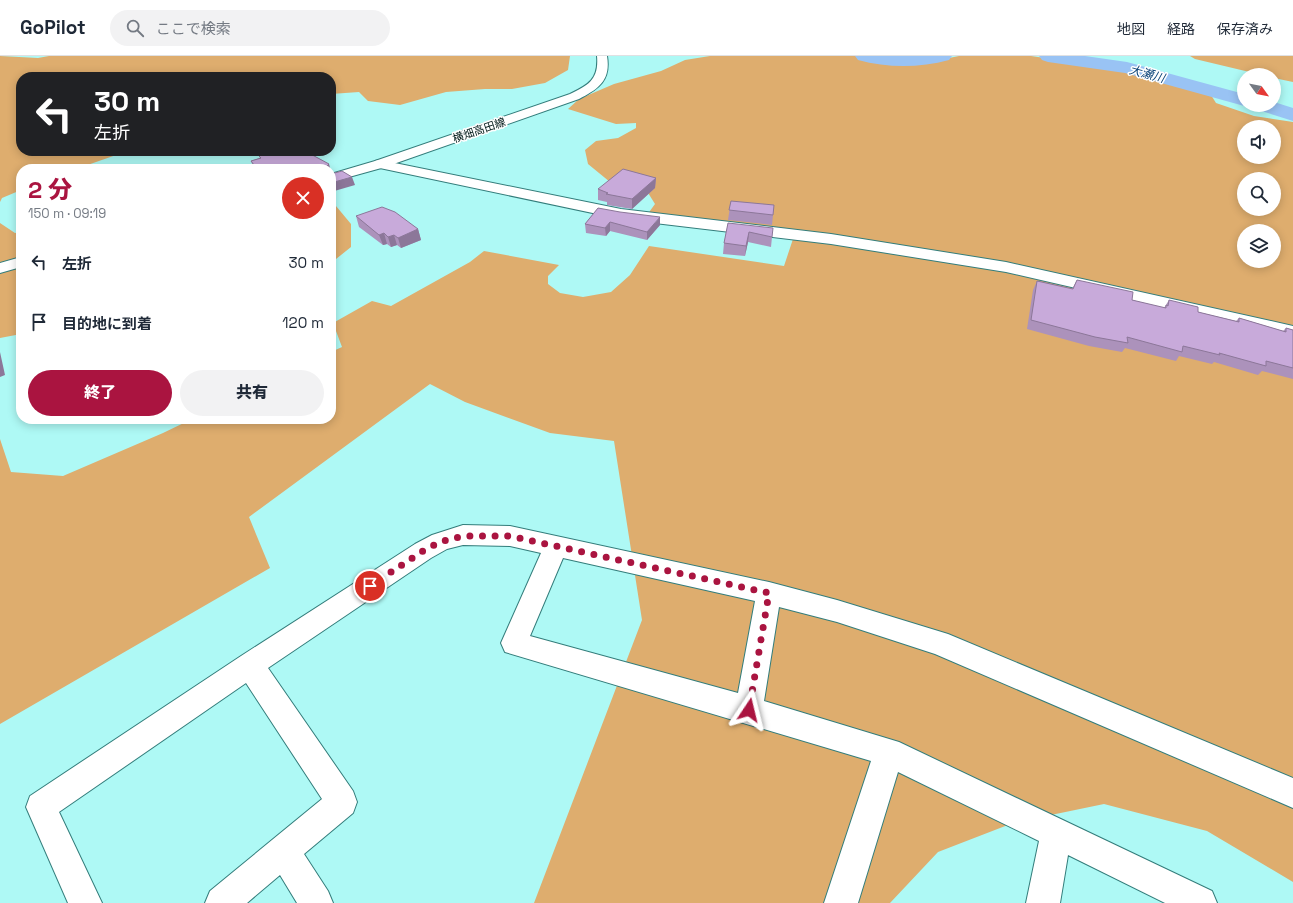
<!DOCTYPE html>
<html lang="ja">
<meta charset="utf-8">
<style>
:root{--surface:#fff;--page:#f2f2f3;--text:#1f2937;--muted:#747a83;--line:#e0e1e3;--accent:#aa1440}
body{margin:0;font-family:"Space Grotesk","Noto Sans JP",sans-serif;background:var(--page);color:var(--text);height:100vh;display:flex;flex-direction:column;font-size:15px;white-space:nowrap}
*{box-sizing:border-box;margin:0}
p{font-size:13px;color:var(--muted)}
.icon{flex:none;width:22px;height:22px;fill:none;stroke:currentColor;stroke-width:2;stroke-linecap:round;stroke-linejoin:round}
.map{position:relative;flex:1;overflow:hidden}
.sheet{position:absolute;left:16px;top:108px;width:320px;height:260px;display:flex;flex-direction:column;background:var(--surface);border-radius:16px;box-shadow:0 2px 10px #0003}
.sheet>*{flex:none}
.hud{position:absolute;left:16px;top:16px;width:320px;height:84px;border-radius:16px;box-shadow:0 2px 10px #0003;background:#202124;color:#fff;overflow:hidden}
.needle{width:26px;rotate:123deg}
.fabs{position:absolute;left:1237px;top:12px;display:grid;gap:8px}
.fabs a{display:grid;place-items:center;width:44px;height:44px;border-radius:50%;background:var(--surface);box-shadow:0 2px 10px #0003;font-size:20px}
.pin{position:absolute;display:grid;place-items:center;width:34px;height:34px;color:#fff;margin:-17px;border:2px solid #fff;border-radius:50%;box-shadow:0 1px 4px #0007}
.me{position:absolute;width:44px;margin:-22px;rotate:10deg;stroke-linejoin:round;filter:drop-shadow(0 0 3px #0008)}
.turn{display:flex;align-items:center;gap:14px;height:84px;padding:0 12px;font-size:18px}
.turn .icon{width:52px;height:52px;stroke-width:2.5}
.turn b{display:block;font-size:28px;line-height:34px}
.round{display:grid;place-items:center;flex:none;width:42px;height:42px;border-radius:21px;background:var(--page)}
.overview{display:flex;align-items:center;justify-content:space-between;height:68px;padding:0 12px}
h1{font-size:24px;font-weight:800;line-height:30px;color:var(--accent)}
.button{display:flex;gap:8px;margin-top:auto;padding:8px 12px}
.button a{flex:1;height:46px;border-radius:24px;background:var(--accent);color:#fff;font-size:16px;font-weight:800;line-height:46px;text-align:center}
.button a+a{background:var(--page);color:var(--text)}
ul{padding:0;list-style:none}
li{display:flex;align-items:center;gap:12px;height:60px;padding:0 12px}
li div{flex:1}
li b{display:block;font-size:15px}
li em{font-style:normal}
header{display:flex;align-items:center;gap:24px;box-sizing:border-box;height:56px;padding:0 20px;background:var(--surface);border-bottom:1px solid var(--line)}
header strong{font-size:19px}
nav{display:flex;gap:22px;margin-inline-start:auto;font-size:14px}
.search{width:280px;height:36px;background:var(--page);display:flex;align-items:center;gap:10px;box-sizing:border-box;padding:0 14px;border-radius:22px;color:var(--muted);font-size:15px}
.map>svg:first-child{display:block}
.green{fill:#dead6e;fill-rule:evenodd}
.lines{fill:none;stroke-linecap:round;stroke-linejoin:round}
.river{fill:#99c3f4;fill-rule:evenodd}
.minor-casing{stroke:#337d7b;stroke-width:2}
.secondary-casing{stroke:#337d7b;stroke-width:2}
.minor{fill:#fff;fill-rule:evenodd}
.secondary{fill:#fff;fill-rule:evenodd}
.wall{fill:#ac92bb}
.shaded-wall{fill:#8c7799}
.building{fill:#c8aada;stroke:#8c7799}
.route{stroke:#aa1440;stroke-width:7;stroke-dasharray:0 12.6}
.labels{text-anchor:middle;stroke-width:3;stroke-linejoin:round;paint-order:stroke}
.far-street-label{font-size:11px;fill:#001918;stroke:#fff}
.far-water-label{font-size:12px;font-style:italic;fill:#0b4479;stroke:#fff}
</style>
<header>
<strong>GoPilot</strong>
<div class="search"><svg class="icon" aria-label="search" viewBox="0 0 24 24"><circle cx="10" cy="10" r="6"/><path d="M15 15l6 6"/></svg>ここで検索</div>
<nav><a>地図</a><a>経路</a><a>保存済み</a></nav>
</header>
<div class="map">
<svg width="1293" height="847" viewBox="0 0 1293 847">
<rect width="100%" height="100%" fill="#aef9f5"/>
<!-- green -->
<path class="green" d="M0 0 38 2 49 0H570L568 14 545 27 512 33H485L446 36 400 49 368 45 359 36 331 38V21H21V95H120L119 98 76 113H21V134L2 142 0 146Z
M710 0H894L934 5 959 0H1031L1120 13 1211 39 1216 47 1254 60 1293 66V826L1207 775 1104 748 1013 767 938 796 890 847H534L642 564 614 385 550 377 465 346 430 328 249 461 270 512 0 668V383L11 416 63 420 163 377 192 363H331V296L342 291 333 267 372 245 391 250 470 206 484 195 559 209 548 220V228L560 237 583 241 611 236 630 219 649 190 784 210 794 180 647 159 655 148 640 124 610 126 588 108 585 94 596 85 618 82 636 72V67L616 68 568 53 579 43 614 28 661 15 685 4ZM1244 71H1274V101H1244ZM1244 123H1274V153H1244ZM1244 175H1274V205H1244Z
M1190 0H1293V26L1274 22V19H1262L1195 3Z
M331 144 351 168V191L331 207Z
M0 167 15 177 21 176V278L0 282Z"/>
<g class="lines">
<!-- river -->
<path class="river" d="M855 0H952L949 4C919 12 888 12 858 4Z
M1039 0H1085L1127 6 1244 38V49H1248L1244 50 1237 48 1125 17 1048 6 1042 4Z
M1274 46 1293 52V65L1255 53 1252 49H1274Z"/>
<!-- minor casing -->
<g class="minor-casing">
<path id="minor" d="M380 104 621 153 831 178 1006 206 1293 270V282L1006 216 831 188 621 163 375 111 373 108 375 105Z
M463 469 510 470 769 526 837 544 948 578 1293 722V752L935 598 837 566 779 551 764 645 899 686 1212 835 1217 847H1165L1068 799 1060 847H1026L1039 785 898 716 858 847H824L871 705 505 596 501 587 541 497 510 490 463 489 447 493 431 502 268 612 353 735 357 746 353 757 304 798 328 835 333 847H297L280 819 247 847H205L210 835 322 743 246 627 59 756 102 847H68L26 751 30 740 241 600 415 488 432 479ZM563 502 755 545 738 637 530 580Z"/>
</g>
<!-- secondary casing -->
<g class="secondary-casing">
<path id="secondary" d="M597 0H607C611 24 599 33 579 43L385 111 331 126V118L375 105 570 38C589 29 599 23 597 0Z
M21 201V211L0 217V207Z"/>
</g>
<!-- minor -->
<use href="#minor" class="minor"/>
<!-- secondary -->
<use href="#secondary" class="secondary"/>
</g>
<!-- wall -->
<path class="wall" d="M259 100 329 108 330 113H255L251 105 260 102Z
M656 122 655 132 632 153 607 149V146L598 144V133Z
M731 145 773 159 772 169 728 164Z
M598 152 660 169 647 184 610 175 606 180 586 177 585 168Z
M356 160 418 173 421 184 401 192 397 189 391 191 387 188 383 189 359 171Z
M728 167 772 181 771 191 748 186 745 200 723 198 724 187Z
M1077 224 1132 244 1164 252 1169 244 1198 256 1236 265 1239 262 1283 275 1286 272 1293 274V323L1262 315 1258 319 1214 306 1212 308 1179 300 1176 305 1125 292 1122 296 1089 290 1027 273 1033 234 1037 225 1072 233Z"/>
<!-- shaded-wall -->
<path class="shaded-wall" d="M329 108 330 113H327V110Z
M352 121 355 129 331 136V127Z
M656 122 655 132 632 153V143Z
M660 161V169L647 184V176Z
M610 166V175L606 180 605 172Z
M418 173 421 184 401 192 398 182Z
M749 176 748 186 745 200 746 190Z
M384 177 387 188 383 189 379 179Z
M394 179 397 189 391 191 388 181Z
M0 296 5 319 0 321Z"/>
<!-- building -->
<path class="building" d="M274 95H305L329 108 327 110V113H257L251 105 261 102 259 100Z
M623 113 656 122 632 143 606 138 608 137 598 133Z
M342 115 352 121 331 127V118Z
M731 145 774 149 773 159 729 154Z
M382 151 395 156 418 173 398 182 394 179 388 181 384 177 379 179 356 160Z
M598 152 620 156 660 161 647 176 610 166 605 172 585 168Z
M728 167 773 172 772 181 749 176 746 190 724 187Z
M1077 224 1133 236 1132 244 1166 252V249L1168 250 1169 244 1198 251V256L1239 266V262L1286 276V272L1293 274V312L1266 305V310L1219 297 1220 299 1183 290 1182 296 1127 281 1128 287 1095 281 1031 264 1037 225 1073 233Z"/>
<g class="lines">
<!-- route -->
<path class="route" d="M370 530 423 495 440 486 463 480H510L769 537 749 654"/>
</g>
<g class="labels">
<!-- far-street labels -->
<g class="far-street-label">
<text transform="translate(479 74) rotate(-19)" y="4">横畑高田線</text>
</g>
<!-- far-water labels -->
<g class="far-water-label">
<text transform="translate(1147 18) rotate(15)" y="4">大瀬川</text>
</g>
</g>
</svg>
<div class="fabs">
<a><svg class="needle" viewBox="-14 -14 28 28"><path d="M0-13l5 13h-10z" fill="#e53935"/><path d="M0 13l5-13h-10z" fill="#747a83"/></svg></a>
<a><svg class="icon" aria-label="sound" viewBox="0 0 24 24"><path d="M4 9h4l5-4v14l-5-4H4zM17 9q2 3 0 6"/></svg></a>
<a><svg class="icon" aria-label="search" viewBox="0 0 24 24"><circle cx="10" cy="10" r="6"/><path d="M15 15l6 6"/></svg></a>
<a><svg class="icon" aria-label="layers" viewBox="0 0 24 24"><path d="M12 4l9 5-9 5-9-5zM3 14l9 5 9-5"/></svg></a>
</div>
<div class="pin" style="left:370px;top:530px;background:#d93025"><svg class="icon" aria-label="arrive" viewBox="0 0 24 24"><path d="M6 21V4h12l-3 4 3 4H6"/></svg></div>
<svg class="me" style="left:749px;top:654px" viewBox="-20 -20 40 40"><path d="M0-17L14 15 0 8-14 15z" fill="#aa1440" stroke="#fff" stroke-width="4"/></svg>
<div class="hud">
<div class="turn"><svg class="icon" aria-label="left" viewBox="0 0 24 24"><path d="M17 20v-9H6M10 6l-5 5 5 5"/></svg><div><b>30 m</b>左折</div></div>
</div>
<section class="sheet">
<div class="overview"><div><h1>2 分</h1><p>150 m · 09:19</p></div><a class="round" style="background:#d93025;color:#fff"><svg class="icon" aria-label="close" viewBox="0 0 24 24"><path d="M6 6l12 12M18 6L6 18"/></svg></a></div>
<ul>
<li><svg class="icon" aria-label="left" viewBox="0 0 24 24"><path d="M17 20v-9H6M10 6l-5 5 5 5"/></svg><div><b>左折</b></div><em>30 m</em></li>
<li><svg class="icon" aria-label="arrive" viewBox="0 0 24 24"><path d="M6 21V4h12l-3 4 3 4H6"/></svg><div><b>目的地に到着</b></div><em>120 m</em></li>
</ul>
<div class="button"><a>終了</a><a>共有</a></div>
</section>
</div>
